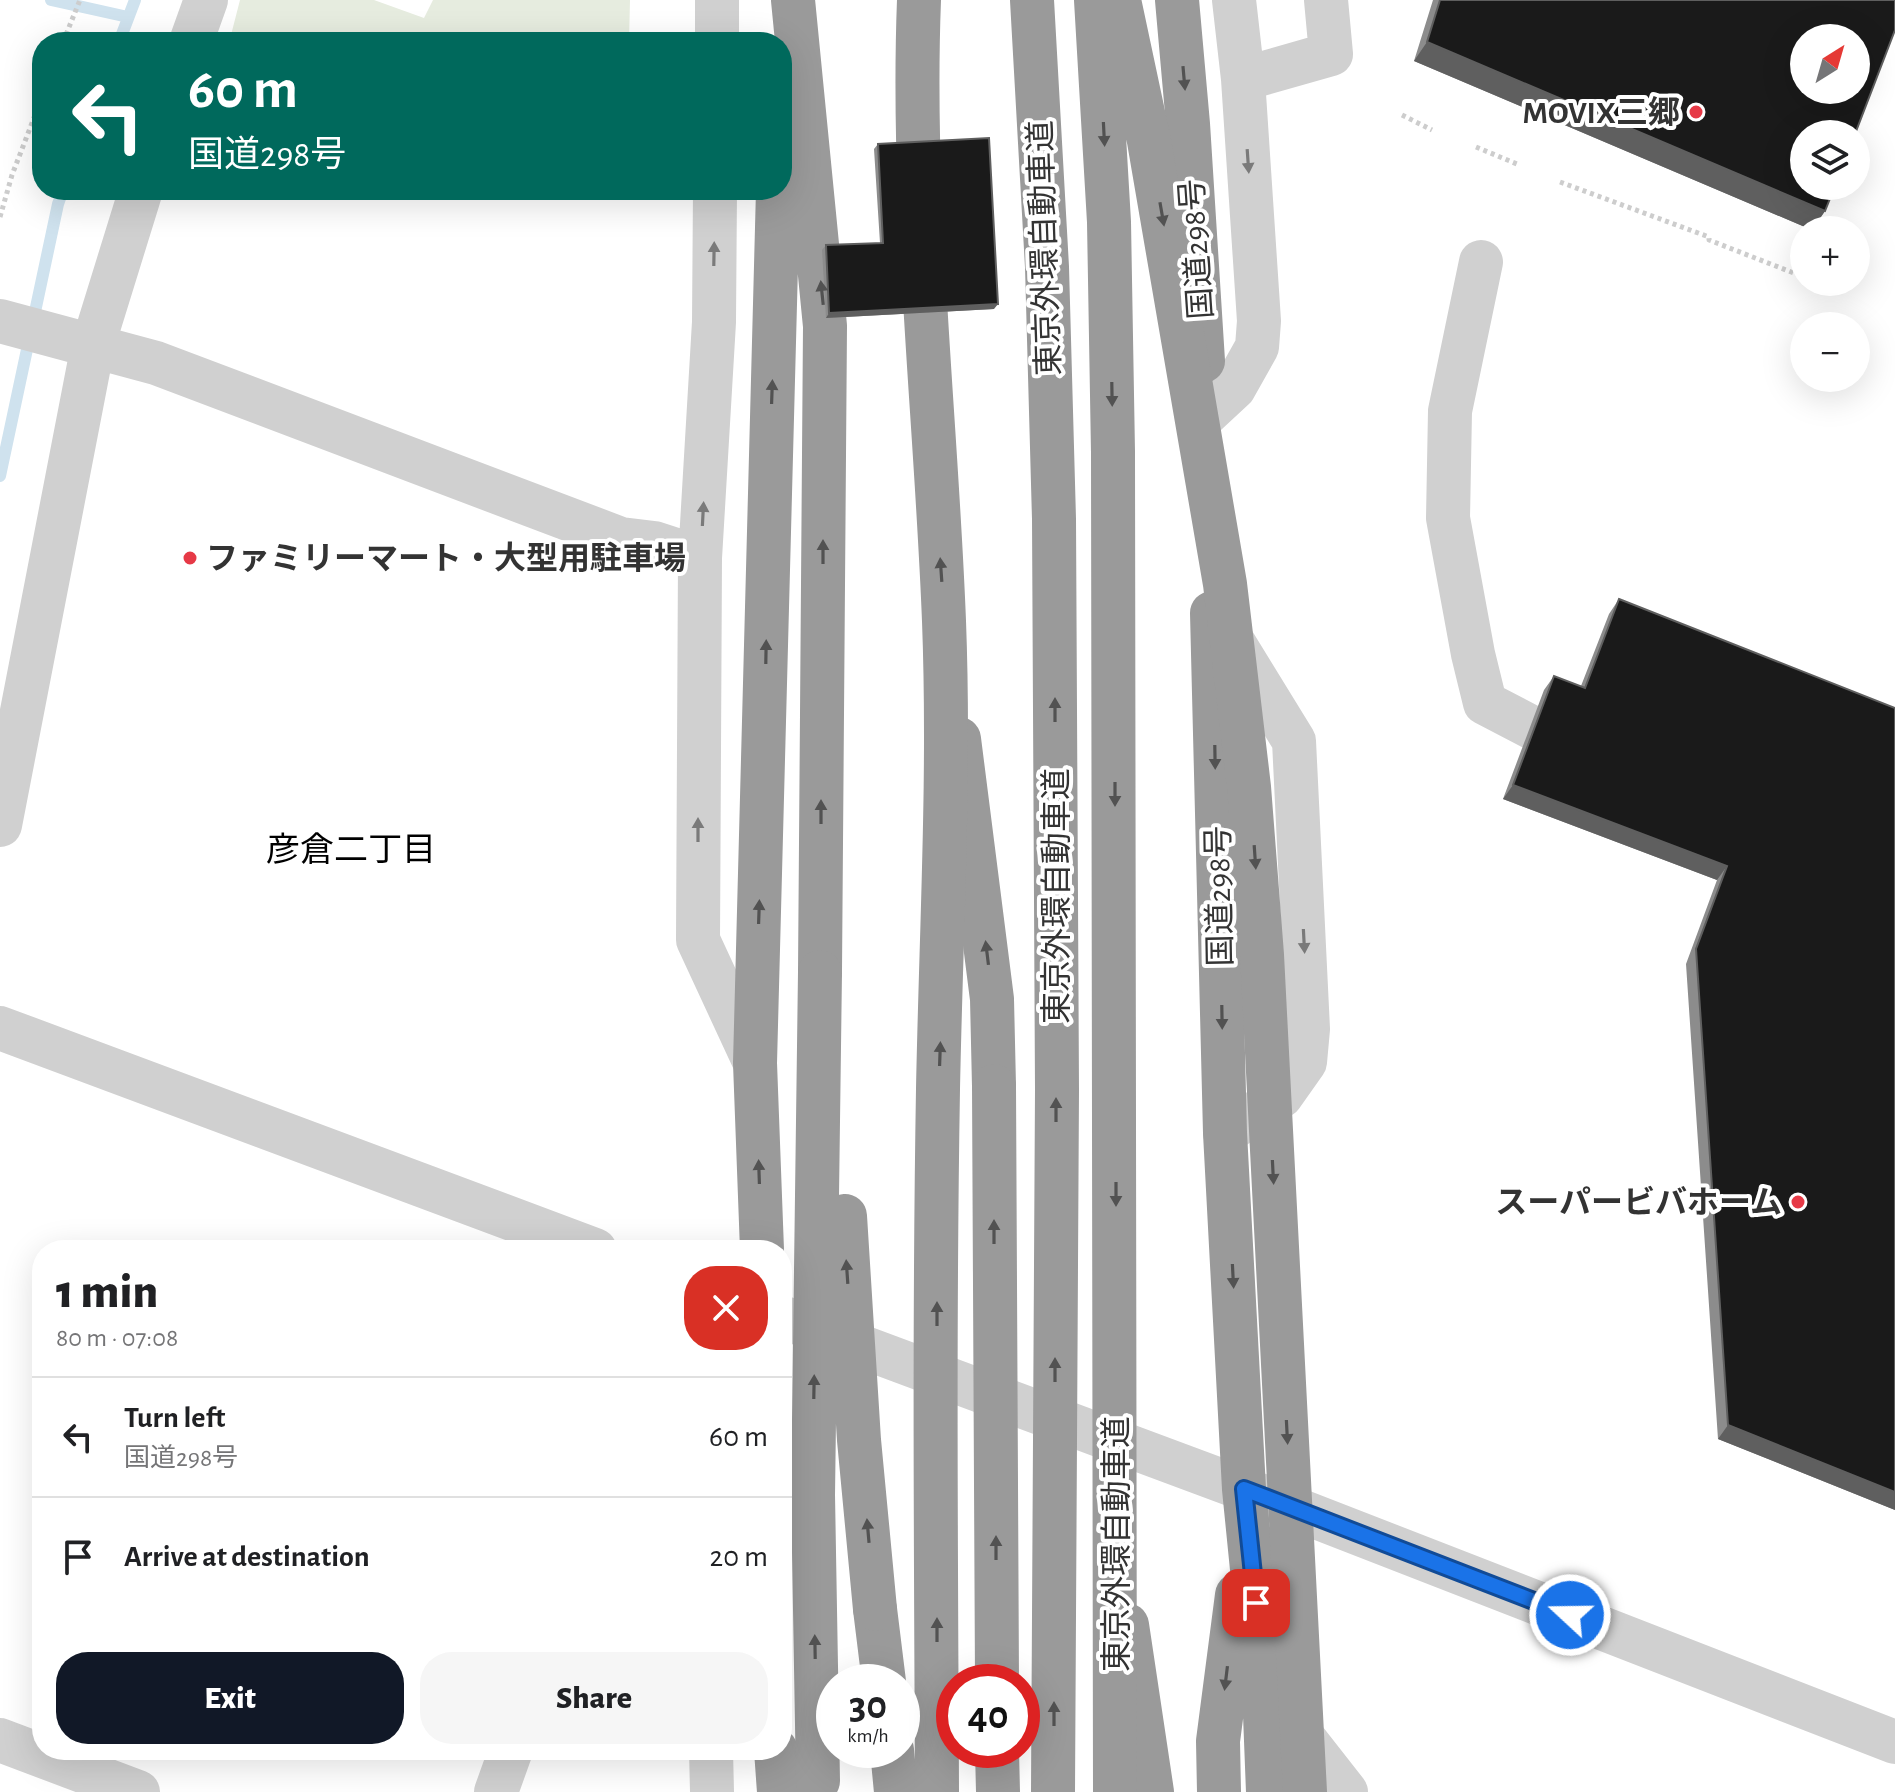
<!DOCTYPE html>
<meta charset="utf-8">
<style>
:root{--surface:#fff;--page:#f6f6f6;--text:#202124;--muted:#757577;--line:#e0e0e0;--accent:#111827}
body{margin:0;font-family:"Alegreya Sans","Noto Sans JP",sans-serif;background:var(--page);color:var(--text);height:100vh;display:flex;flex-direction:column;font-size:30px;white-space:nowrap}
*{box-sizing:border-box;margin:0}
p{font-size:26px;color:var(--muted)}
.icon{flex:none;width:44px;height:44px;fill:none;stroke:currentColor;stroke-width:2;stroke-linecap:round;stroke-linejoin:round}
.map{position:relative;flex:1;overflow:hidden}
.sheet{position:absolute;left:32px;top:1240px;width:760px;height:520px;display:flex;flex-direction:column;background:var(--surface);border-radius:32px;box-shadow:0 8px 32px #0002}
.sheet>*{flex:none}
.banner{position:absolute;left:32px;top:32px;width:760px;height:168px;border-radius:32px;box-shadow:0 8px 32px #0002;background:#00695c;color:#fff;overflow:hidden}
.needle{width:52px;rotate:37deg}
.tools{position:absolute;left:1790px;top:24px;display:grid;gap:16px}
.tools a{display:grid;place-items:center;width:80px;height:80px;border-radius:50%;background:var(--surface);box-shadow:0 8px 32px #0002;font-size:40px}
.speed{position:absolute;left:816px;top:1664px;display:flex;gap:16px;font-size:40px;font-weight:700;text-align:center}
.speed>*{display:grid;place-content:center;width:104px;height:104px;border-radius:50%;background:var(--surface);box-shadow:0 8px 32px #0002;line-height:1}
.speed small{font-size:20px;font-weight:400}
.speed .limit{border:12px solid #d22;background:#fff;color:#111}
.pin{position:absolute;display:grid;place-items:center;width:68px;height:68px;color:#fff;margin:-34px;border-radius:16px;box-shadow:0 4px 12px #0006}
.me{position:absolute;width:88px;margin:-44px;rotate:291deg;stroke-linejoin:round;filter:drop-shadow(0 0 6px #0008)}
.turn{display:flex;align-items:center;gap:28px;height:168px;padding:0 24px;font-size:36px}
.turn .icon{width:104px;height:104px;stroke-width:2.5}
.turn b{display:block;font-size:56px;line-height:68px}
.round{display:grid;place-items:center;flex:none;width:84px;height:84px;border-radius:32px;background:var(--page)}
.head{display:flex;align-items:center;justify-content:space-between;height:136px;padding:0 24px}
h1{font-size:48px;font-weight:800;line-height:60px}
.primary-button{display:flex;gap:16px;margin-top:auto;padding:16px 24px}
.primary-button a{flex:1;height:92px;border-radius:32px;background:var(--accent);color:#fff;font-size:32px;font-weight:800;line-height:92px;text-align:center}
.primary-button a+a{background:var(--page);color:var(--text)}
ul{padding:0;list-style:none}
li{display:flex;align-items:center;gap:24px;height:120px;padding:0 24px;border-top:2px solid var(--line)}
li div{flex:1}
li b{display:block;font-size:30px}
li em{font-style:normal}
.map>svg:first-child{display:block}
.green{fill:#e6ecdf}
.lines{fill:none;stroke-linecap:round;stroke-linejoin:round}
.stream{stroke:#cfe2ee;stroke-width:12}
.path{stroke:#cdcdcd;stroke-width:5;stroke-dasharray:4 4;stroke-linecap:butt}
.minor{stroke:#d0d0d0;stroke-width:44}
.highway{stroke:#9a9a9a;stroke-width:44}
.highway-bridge{stroke:#9a9a9a;stroke-width:44}
.wall{fill:#8c8c8c}
.shaded-wall{fill:#5f5f5f}
.building{fill:#1a1a1a;stroke:#5f5f5f;stroke-width:2;fill-rule:evenodd}
.oneway{fill:#525252}
.oneway2{fill:#7a7a7a}
.route-casing{stroke:#114b97;stroke-width:20}
.route{stroke:#1a73e8;stroke-width:14}
.poi-dot{fill:#e63946;stroke:#fff;stroke-width:3}
.labels{text-anchor:middle;stroke-width:8;stroke-linejoin:round;paint-order:stroke}
.poi-label{font-size:32px;font-weight:bold;fill:#333;stroke:#fff;text-anchor:end}
.street-label{font-size:32px;fill:#333;stroke:#fff}
.neighbourhood-label{font-size:34px;fill:#000;stroke:#fff}
</style>
<div class="map">
<svg width="1895" height="1792" viewBox="0 0 1895 1792">
<rect width="100%" height="100%" fill="#fff"/>
<!-- green -->
<path class="green" d="M240 0H374L424 18 433 0H630L629 42H247L231 35Z"/>
<g class="lines">
<!-- stream -->
<path class="stream" d="M51 0 128 17
M119 42 135 0
M0 476 58 204 63 190"/>
<!-- path -->
<path class="path" d="M63 42 80 0
M1402 115 1432 130
M1476 147 1517 164
M1560 182 1709 237V240L1804 277
M0 217 12 175 42 97
M1817 282 1823 284"/>
<!-- minor -->
<path class="minor" d="M191 42 206 0
M717 42V0
M1243 79 1331 54 1326 0
M715 190 714 322 700 558 698 940 755 1063
M1481 262 1450 411 1448 518 1473 654 1485 703 1531 727
M0 321 156 363 621 539 654 543 700 558
M1206 414 1234 388 1257 347 1259 321 1243 79 1234 0
M0 825 93 345 141 190
M0 1028 595 1250
M1225 1133 1281 1096 1305 1062 1308 1029 1294 741 1227 632
M782 1317 1244 1489 1895 1742
M1288 1718 1346 1792
M0 1740 138 1792
M711 1750 712 1792
M496 1792 511 1750"/>
<!-- highway -->
<path class="highway" d="M793 0 825 326 820 972
M1177 0 1188 124 1203 361
M1212 613 1225 1133 1244 1489 1264 1689 1268 1792
M959 739 992 999 994 1086
M762 1250 755 1063 778 190
M875 1609 884 1682
M1127 1625 1152 1792
M776 1750 779 1792
M892 1750 896 1792
M997 1750 998 1792
M1219 1792 1218 1741 1237 1595"/>
<!-- highway-bridge -->
<path class="highway-bridge" d="M919 0C911 206 936 415 944 621 950 777 941 933 938 1089 934 1323 936 1558 937 1792
M1032 0 1047 267 1054 519 1057 1090 1053 1792
M1096 0 1109 222 1113 452 1115 1792
M1119 0 1149 141 1225 584 1249 787 1262 955 1305 1792
M994 1086 997 1682
M845 1216 859 1440 875 1609
M818 1781 813 1495 820 972"/>
</g>
<!-- wall -->
<path class="wall" d="M1433 0H1895L1825 211 1812 230 1414 61Z
M878 144 994 309 826 318 822 250 826 245 880 243 874 149Z
M1619 599 1895 708V1510L1718 1439 1686 964 1717 880 1503 799 1544 690 1554 676 1581 686 1609 614Z"/>
<!-- shaded-wall -->
<path class="shaded-wall" d="M1427 42 1825 211 1812 230 1414 61Z
M998 304 994 309 826 318 829 313Z
M1513 785 1727 866 1717 880 1503 799Z
M1728 1425 1895 1492V1510L1718 1439Z"/>
<!-- building -->
<path class="building" d="M1440 0H1895V30L1855 134H1804V186H1835L1825 211 1427 42ZM1804 38H1856V90H1804Z
M989 138 998 304 829 313 826 245 883 243 878 144Z
M1619 599 1895 708V1492L1728 1425 1696 949 1727 866 1513 785 1554 676 1585 688Z"/>
<!-- one-way arrows -->
<defs><path id="oneway-solid" d="M-6-.8H1V-3.2L6.5 0L1 3.2V.8H-6Z" transform="scale(2)"/></defs>
<g class="oneway">
<use href="#oneway-solid" transform="translate(1184 78) rotate(85)"/>
<use href="#oneway-solid" transform="translate(1104 134) rotate(87)"/>
<use href="#oneway-solid" transform="translate(1162 214) rotate(80)"/>
<use href="#oneway-solid" transform="translate(822 293) rotate(-96)"/>
<use href="#oneway-solid" transform="translate(772 392) rotate(-88)"/>
<use href="#oneway-solid" transform="translate(1112 394) rotate(89)"/>
<use href="#oneway-solid" transform="translate(823 552) rotate(-90)"/>
<use href="#oneway-solid" transform="translate(941 570) rotate(-94)"/>
<use href="#oneway-solid" transform="translate(766 652) rotate(-89)"/>
<use href="#oneway-solid" transform="translate(1055 710) rotate(-90)"/>
<use href="#oneway-solid" transform="translate(1215 757) rotate(89)"/>
<use href="#oneway-solid" transform="translate(1115 794) rotate(90)"/>
<use href="#oneway-solid" transform="translate(821 812) rotate(-90)"/>
<use href="#oneway-solid" transform="translate(1255 857) rotate(86)"/>
<use href="#oneway-solid" transform="translate(759 912) rotate(-88)"/>
<use href="#oneway-solid" transform="translate(987 953) rotate(-97)"/>
<use href="#oneway-solid" transform="translate(1222 1017) rotate(89)"/>
<use href="#oneway-solid" transform="translate(940 1054) rotate(-88)"/>
<use href="#oneway-solid" transform="translate(1056 1110) rotate(-90)"/>
<use href="#oneway-solid" transform="translate(759 1172) rotate(-92)"/>
<use href="#oneway-solid" transform="translate(1273 1172) rotate(87)"/>
<use href="#oneway-solid" transform="translate(1116 1194) rotate(90)"/>
<use href="#oneway-solid" transform="translate(994 1232) rotate(-90)"/>
<use href="#oneway-solid" transform="translate(847 1272) rotate(-94)"/>
<use href="#oneway-solid" transform="translate(1233 1276) rotate(87)"/>
<use href="#oneway-solid" transform="translate(937 1314) rotate(-90)"/>
<use href="#oneway-solid" transform="translate(1055 1370) rotate(-90)"/>
<use href="#oneway-solid" transform="translate(814 1387) rotate(-89)"/>
<use href="#oneway-solid" transform="translate(1287 1432) rotate(87)"/>
<use href="#oneway-solid" transform="translate(868 1531) rotate(-95)"/>
<use href="#oneway-solid" transform="translate(996 1548) rotate(-90)"/>
<use href="#oneway-solid" transform="translate(937 1630) rotate(-90)"/>
<use href="#oneway-solid" transform="translate(815 1647) rotate(-91)"/>
<use href="#oneway-solid" transform="translate(1226 1678) rotate(97)"/>
<use href="#oneway-solid" transform="translate(1054 1714) rotate(-90)"/>
</g>
<g class="oneway2">
<use href="#oneway-solid" transform="translate(1248 161) rotate(86)"/>
<use href="#oneway-solid" transform="translate(714 254) rotate(-89)"/>
<use href="#oneway-solid" transform="translate(703 514) rotate(-87)"/>
<use href="#oneway-solid" transform="translate(698 830) rotate(-90)"/>
<use href="#oneway-solid" transform="translate(1304 941) rotate(87)"/>
</g>
<g class="lines">
<!-- route casing -->
<g class="route-casing">
<path id="route" d="M1256 1603 1244 1489 1570 1615"/>
</g>
<!-- route -->
<use href="#route" class="route"/>
</g>
<!-- markers -->
<g class="poi-dot">
<circle cx="1696" cy="112" r="8"/>
<circle cx="190" cy="558" r="8"/>
<circle cx="1798" cy="1202" r="8"/>
</g>
<g class="labels">
<!-- poi labels -->
<g class="poi-label">
<text x="1680" y="123">MOVIX三郷</text>
<text x="206" y="569" text-anchor="start">ファミリーマート・大型用駐車場</text>
<text x="1782" y="1213">スーパービバホーム</text>
</g>
<!-- street labels -->
<g class="street-label">
<text transform="translate(1044 248) rotate(-92)" y="11">東京外環自動車道</text>
<text transform="translate(1196 249) rotate(-94)" y="11">国道298号</text>
<text transform="translate(1056 896) rotate(-90)" y="11">東京外環自動車道</text>
<text transform="translate(1219 896) rotate(-91)" y="11">国道298号</text>
<text transform="translate(1116 1544) rotate(-90)" y="11">東京外環自動車道</text>
</g>
<!-- neighbourhood labels -->
<g class="neighbourhood-label">
<text x="351" y="861">彦倉二丁目</text>
</g>
</g>
</svg>
<div class="tools">
<a><svg class="needle" viewBox="-14 -14 28 28"><path d="M0-13l5 13h-10z" fill="#e53935"/><path d="M0 13l5-13h-10z" fill="#757577"/></svg></a>
<a><svg class="icon" aria-label="layers" viewBox="0 0 24 24"><path d="M12 4l9 5-9 5-9-5zM3 14l9 5 9-5"/></svg></a>
<a>+</a>
<a>−</a>
</div>
<div class="speed"><div>30<small>km/h</small></div><div class="limit">40</div></div>
<div class="pin" style="left:1256px;top:1603px;background:#d93025"><svg class="icon" aria-label="arrive" viewBox="0 0 24 24"><path d="M6 21V4h12l-3 4 3 4H6"/></svg></div>
<svg class="me" style="left:1570px;top:1615px" viewBox="-20 -20 40 40"><circle r="17" fill="#1a73e8" stroke="#fff" stroke-width="3"/><path d="M0-11L8 9 0 5-8 9z" fill="#fff"/></svg>
<div class="banner">
<div class="turn"><svg class="icon" aria-label="left" viewBox="0 0 24 24"><path d="M17 20v-9H6M10 6l-5 5 5 5"/></svg><div><b>60 m</b>国道298号</div></div>
</div>
<section class="sheet">
<div class="head"><div><h1>1 min</h1><p>80 m · 07:08</p></div><a class="round" style="background:#d93025;color:#fff"><svg class="icon" aria-label="close" viewBox="0 0 24 24"><path d="M6 6l12 12M18 6L6 18"/></svg></a></div>
<ul>
<li><svg class="icon" aria-label="left" viewBox="0 0 24 24"><path d="M17 20v-9H6M10 6l-5 5 5 5"/></svg><div><b>Turn left</b><p>国道298号</p></div><em>60 m</em></li>
<li><svg class="icon" aria-label="arrive" viewBox="0 0 24 24"><path d="M6 21V4h12l-3 4 3 4H6"/></svg><div><b>Arrive at destination</b></div><em>20 m</em></li>
</ul>
<div class="primary-button"><a>Exit</a><a>Share</a></div>
</section>
</div>
